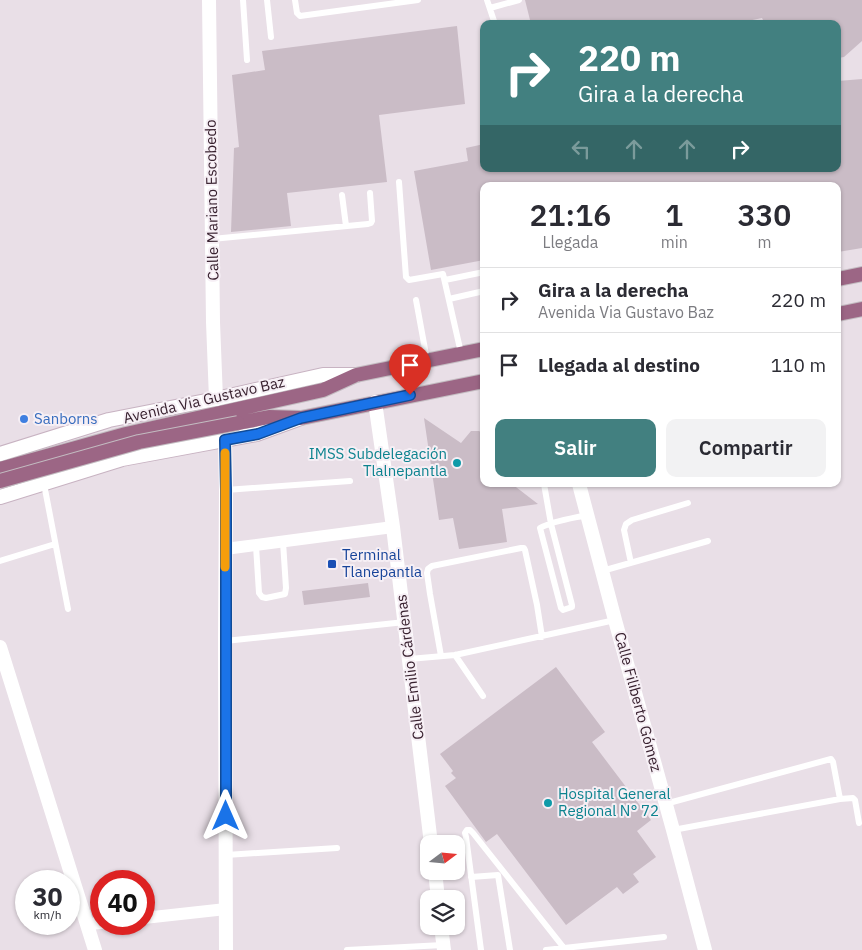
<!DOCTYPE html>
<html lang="es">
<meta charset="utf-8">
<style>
:root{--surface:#fff;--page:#f2f2f3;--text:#2b2b33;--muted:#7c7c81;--line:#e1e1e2;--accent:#428080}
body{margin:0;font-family:"IBM Plex Sans",sans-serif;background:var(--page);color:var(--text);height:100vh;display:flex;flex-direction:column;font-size:19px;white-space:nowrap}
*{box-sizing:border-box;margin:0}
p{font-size:16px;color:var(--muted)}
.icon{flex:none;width:28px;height:28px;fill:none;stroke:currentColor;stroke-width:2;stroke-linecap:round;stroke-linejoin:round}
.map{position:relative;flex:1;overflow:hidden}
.sheet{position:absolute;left:480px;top:182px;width:361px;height:305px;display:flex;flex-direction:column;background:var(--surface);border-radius:10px;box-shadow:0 1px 4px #0004}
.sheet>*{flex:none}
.banner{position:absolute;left:480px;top:20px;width:361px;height:152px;border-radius:10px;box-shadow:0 1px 4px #0004;background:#428080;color:#fff;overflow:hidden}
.needle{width:32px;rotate:74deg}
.buttons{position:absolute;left:420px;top:835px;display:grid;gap:10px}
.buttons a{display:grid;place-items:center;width:45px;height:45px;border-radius:10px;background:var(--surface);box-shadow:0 1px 4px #0004;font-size:25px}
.speed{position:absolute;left:15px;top:870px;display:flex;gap:10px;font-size:25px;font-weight:700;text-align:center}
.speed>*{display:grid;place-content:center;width:65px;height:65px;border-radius:50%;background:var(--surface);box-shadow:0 1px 4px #0004;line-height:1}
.speed small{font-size:12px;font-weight:400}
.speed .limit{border:8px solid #d22;background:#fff;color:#111}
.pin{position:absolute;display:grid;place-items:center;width:42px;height:42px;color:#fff;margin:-51px -21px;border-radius:50% 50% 50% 0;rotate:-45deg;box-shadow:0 0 5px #0007}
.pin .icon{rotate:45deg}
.me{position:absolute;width:55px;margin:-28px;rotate:0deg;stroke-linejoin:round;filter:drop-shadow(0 0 4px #0008)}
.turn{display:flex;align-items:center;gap:18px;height:105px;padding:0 15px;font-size:22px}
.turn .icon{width:65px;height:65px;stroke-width:2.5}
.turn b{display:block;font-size:35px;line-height:42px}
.lanes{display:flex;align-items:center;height:48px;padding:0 15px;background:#0003;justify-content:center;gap:25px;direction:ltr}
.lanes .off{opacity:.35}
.eta{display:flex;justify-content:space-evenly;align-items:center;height:85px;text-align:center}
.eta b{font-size:30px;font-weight:600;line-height:35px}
.primary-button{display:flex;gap:10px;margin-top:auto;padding:10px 15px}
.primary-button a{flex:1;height:58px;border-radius:10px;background:var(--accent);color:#fff;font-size:20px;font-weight:600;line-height:58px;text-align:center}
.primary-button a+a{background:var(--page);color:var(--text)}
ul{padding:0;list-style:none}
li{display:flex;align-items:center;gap:15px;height:65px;padding:0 15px;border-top:1px solid var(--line)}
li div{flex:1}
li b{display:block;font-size:19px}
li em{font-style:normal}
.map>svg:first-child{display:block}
.building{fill:#cabcc6}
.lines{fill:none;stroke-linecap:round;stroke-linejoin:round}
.secondary-casing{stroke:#c8b3c2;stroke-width:16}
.primary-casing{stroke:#c3bcc1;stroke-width:16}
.service{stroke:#fff;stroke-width:6}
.minor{stroke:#fff;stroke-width:12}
.tertiary{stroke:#fff;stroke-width:14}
.secondary{stroke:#fff;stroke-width:14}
.primary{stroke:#9c6685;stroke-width:14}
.primary-bridge-casing{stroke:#c3bcc1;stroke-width:16;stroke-linecap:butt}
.primary-bridge{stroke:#9c6685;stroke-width:14}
.route-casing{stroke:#114b97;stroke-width:12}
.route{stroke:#1a73e8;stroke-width:9}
.slow{stroke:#f59e0b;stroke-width:9}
.shop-dot{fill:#3f7fe0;stroke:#f6eff5;stroke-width:2}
.culture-dot{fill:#0f9aa8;stroke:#f6eff5;stroke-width:2}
.transit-dot{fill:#1a4fb4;stroke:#f6eff5;stroke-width:2}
.labels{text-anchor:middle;stroke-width:4;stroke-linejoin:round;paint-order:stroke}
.street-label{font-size:15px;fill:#38212f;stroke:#f6eff5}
.shop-label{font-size:15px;fill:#366cbe;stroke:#f6eff5;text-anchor:start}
.culture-label{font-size:15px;fill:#0d838f;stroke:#f6eff5;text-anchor:end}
.transit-label{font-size:15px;fill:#164399;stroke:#f6eff5;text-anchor:start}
</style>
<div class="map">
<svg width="862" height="950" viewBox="0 0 862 950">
<rect width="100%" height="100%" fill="#e9dfe7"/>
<!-- building -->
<path class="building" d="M525 0H862V41L844 57 838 58V24H765L762 18 743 22 744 24H531Z
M457 26 465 104 379 115 387 182 287 193 291 226 231 232 234 148 239 147 232 75 265 70 262 51Z
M862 79V248L838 252V186H484V260L431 270 414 171 468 161 466 148 484 144V169H838V81Z
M424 418 461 443 471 431H479L484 434V484H512L538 504 502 509 507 542 459 549 453 518 439 520Z
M368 583 370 597 304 605 302 591Z
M556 667 605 732 592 742 651 820 637 831 656 857 633 874 639 882 623 894 617 887 566 925 497 834 486 842 445 786 456 778 451 773 453 771 440 754Z"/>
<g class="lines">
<!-- secondary casing -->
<g class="secondary-casing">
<path id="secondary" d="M0 454 109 420 216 399 323 375H356
M0 497 122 459 257 434 301 418"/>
</g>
<!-- primary casing -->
<g class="primary-casing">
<path id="primary" d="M838 279 862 274
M838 314 862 309
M238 423 269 417 301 418 484 381
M0 469 126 434 323 390 356 375 484 349"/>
</g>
<!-- service -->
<path class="service" d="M243 0 247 60
M267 0 271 37
M295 0 297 13 300 16 418 0
M487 0 495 24
M490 8 519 0
M399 182 406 277 409 280 443 274 461 353
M342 195 346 226
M212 239 368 224 371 223 372 221 370 193
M445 280 484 272
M449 299 484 291
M416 300 427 360
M44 484 68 609
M544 484 551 524 572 605V607L563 610 561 608 540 528C552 521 574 518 587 515
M226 490 350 481
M256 546 259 593 262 597 266 598 285 594 286 588 283 542
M0 561 55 544
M631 563 624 530 626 524 632 520 688 503
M602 571 708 541
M225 641 405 622
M455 655 483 696
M441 656 430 594 427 573 428 569 432 566 521 548H524L525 550 537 605 542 637
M409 659 455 655 615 620
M665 804 831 759 833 762 840 799
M673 830 840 799 853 798 855 800 859 823
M226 855 337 848
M471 877 498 875 510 950
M347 950 443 945
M481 950 466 837 465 833 467 830H470L473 833 564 948
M546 950 664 937"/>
<!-- minor -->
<path class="minor" d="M225 549 393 527
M144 918 226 909
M88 924 101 923"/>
<!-- tertiary -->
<path class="tertiary" d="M209 0 213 322 216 399
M375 402 393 527 431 844
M225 439 226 490 225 641 226 950
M579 484 615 620 673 830 705 950
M0 647 95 950
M435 871 438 899
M441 926 444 950"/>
<!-- secondary -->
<use href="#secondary" class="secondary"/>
<!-- primary -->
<use href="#primary" class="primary"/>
<!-- primary-bridge casing -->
<g class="primary-bridge-casing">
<path id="primary-bridge" d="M0 481 139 442 238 423"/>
</g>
<!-- primary-bridge -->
<use href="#primary-bridge" class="primary-bridge"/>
</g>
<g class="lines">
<!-- route casing -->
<g class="route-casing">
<path id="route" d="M226 816V490L225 440 258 434 301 418 410 395"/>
</g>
<!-- route -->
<use href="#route" class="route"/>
<!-- slow -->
<path class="slow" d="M225 453V567"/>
</g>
<!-- markers -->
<circle class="shop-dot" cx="24" cy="419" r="5"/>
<g class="culture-dot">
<circle cx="457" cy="463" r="5"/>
<circle cx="548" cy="803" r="5"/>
</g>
<rect class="transit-dot" x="327" y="559" width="10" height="10" rx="2.5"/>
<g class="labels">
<!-- street labels -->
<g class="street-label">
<text transform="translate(212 200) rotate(-91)" y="5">Calle Mariano Escobedo</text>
<text transform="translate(204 400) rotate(-13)" y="5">Avenida Via Gustavo Baz</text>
<text transform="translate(410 667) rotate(-97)" y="5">Calle Emilio Cárdenas</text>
<text transform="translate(638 702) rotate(75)" y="5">Calle Filiberto Gómez</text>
</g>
<!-- shop labels -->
<g class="shop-label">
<text x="34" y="424">Sanborns</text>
</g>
<!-- culture labels -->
<g class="culture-label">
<text x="447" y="459">IMSS Subdelegación<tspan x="447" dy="17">Tlalnepantla</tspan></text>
<text x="558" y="799" text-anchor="start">Hospital General<tspan x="558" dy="17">Regional N° 72</tspan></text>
</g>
<!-- transit labels -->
<g class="transit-label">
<text x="342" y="560">Terminal<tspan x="342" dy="17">Tlanepantla</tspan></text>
</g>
</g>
</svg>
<div class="buttons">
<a><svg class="needle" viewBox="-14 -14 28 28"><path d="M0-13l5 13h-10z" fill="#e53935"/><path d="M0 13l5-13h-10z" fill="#7c7c81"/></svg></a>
<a><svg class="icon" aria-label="layers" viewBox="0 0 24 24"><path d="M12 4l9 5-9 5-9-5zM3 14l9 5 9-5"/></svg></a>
</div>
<div class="speed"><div>30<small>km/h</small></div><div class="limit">40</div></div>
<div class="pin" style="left:410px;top:395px;background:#d93025"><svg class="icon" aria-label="arrive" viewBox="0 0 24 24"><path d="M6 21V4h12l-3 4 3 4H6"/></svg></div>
<svg class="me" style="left:226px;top:816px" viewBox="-20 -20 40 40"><path d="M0-17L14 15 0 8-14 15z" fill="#1a73e8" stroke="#fff" stroke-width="4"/></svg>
<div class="banner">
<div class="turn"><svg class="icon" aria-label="right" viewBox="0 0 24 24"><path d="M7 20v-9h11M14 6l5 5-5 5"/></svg><div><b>220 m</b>Gira a la derecha</div></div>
<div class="lanes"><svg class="icon off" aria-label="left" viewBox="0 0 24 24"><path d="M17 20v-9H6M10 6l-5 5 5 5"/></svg><svg class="icon off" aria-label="ahead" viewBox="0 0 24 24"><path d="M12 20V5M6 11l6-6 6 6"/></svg><svg class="icon off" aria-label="ahead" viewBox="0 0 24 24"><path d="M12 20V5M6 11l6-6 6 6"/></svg><svg class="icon" aria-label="right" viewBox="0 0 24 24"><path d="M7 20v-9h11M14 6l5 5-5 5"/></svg></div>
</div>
<section class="sheet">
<div class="eta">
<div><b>21:16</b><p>Llegada</p></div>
<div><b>1</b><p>min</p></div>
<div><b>330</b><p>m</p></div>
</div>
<ul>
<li><svg class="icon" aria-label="right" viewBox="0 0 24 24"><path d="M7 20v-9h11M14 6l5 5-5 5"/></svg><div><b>Gira a la derecha</b><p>Avenida Via Gustavo Baz</p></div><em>220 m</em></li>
<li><svg class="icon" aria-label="arrive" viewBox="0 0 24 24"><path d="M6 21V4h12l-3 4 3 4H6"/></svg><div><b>Llegada al destino</b></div><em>110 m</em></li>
</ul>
<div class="primary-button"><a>Salir</a><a>Compartir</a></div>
</section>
</div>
